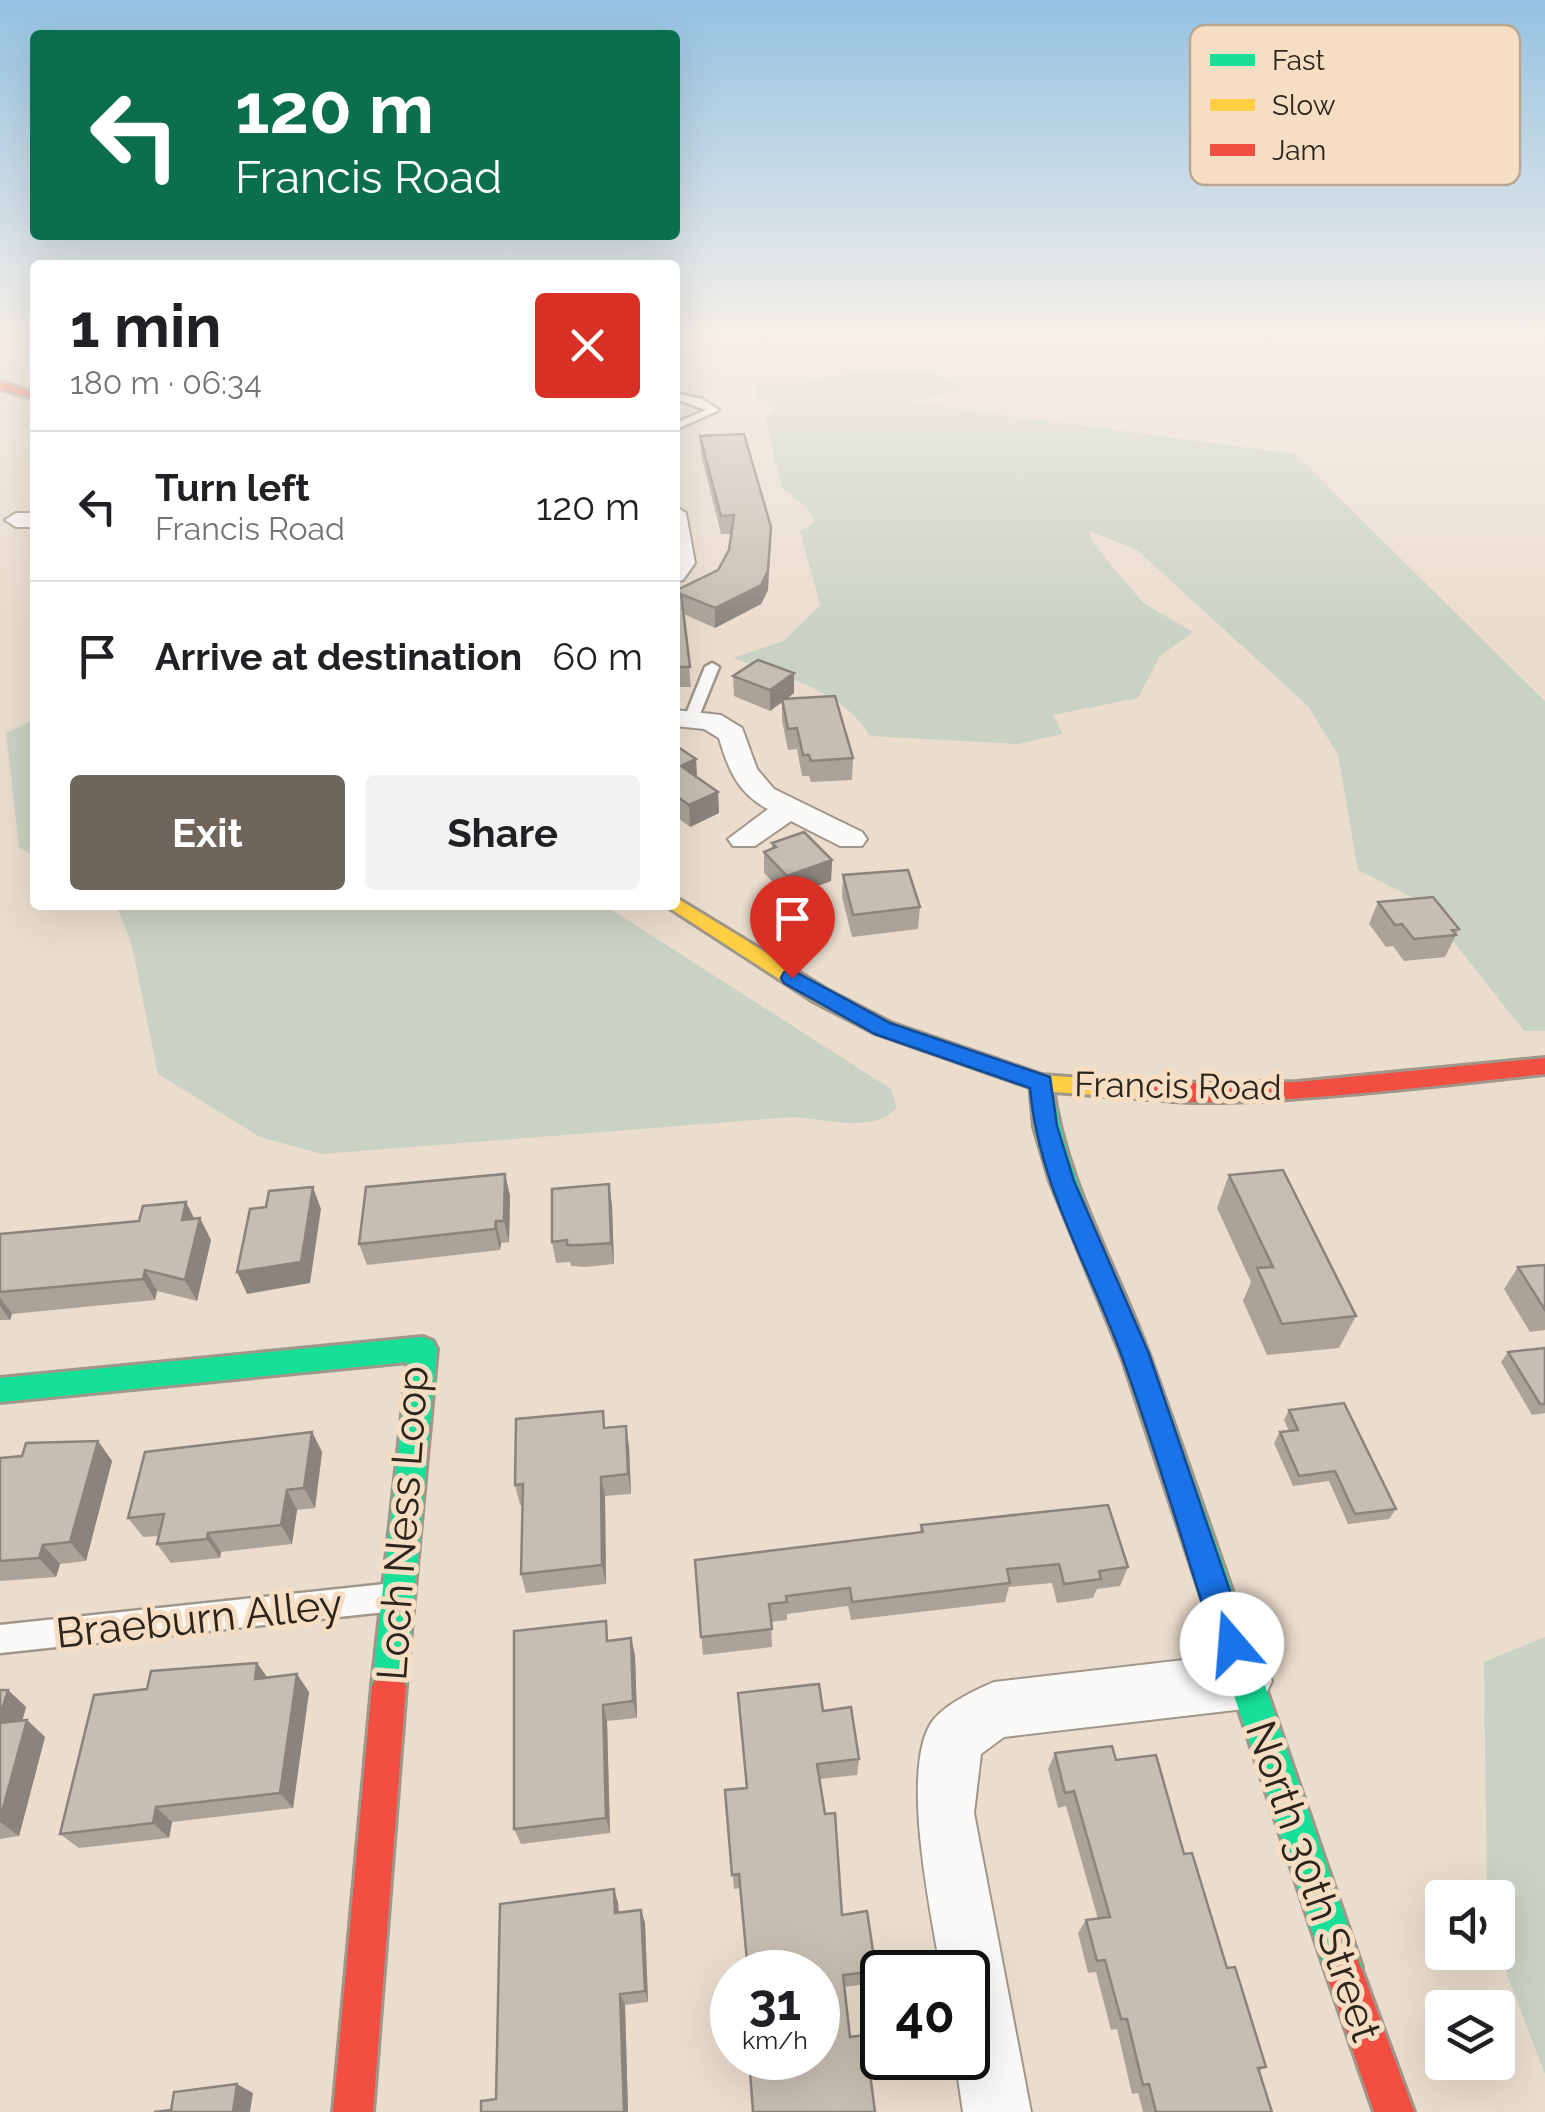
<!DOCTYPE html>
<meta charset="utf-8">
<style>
:root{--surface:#fff;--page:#f2f2f2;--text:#202124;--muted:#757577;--line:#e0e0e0;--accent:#6f655a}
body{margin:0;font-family:Raleway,sans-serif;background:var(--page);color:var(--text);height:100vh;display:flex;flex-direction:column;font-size:38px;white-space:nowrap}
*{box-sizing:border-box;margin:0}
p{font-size:32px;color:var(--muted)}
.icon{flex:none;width:55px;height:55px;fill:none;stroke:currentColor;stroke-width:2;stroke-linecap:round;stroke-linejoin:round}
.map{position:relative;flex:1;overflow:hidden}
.side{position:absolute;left:30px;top:260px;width:650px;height:650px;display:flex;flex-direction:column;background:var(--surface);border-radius:10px;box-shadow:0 10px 40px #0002}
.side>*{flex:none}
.top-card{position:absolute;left:30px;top:30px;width:650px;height:210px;border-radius:10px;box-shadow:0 10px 40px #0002;background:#0b6e4f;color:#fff;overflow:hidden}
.fabs{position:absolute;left:1425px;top:1880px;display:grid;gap:20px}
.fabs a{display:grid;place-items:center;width:90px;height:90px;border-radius:10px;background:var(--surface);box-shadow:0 10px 40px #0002;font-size:50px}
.speed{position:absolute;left:710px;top:1950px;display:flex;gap:20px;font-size:50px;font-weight:700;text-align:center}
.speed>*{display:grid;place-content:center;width:130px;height:130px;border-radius:50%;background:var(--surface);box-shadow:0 10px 40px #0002;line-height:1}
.speed small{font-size:25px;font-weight:400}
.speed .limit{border:5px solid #111;border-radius:15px;background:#fff;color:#111}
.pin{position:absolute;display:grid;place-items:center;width:85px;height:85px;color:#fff;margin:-102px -42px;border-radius:50% 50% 50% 0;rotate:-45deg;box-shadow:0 0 10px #0007}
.pin .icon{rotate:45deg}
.me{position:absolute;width:110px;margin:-55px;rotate:342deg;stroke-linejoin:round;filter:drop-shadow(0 0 8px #0008)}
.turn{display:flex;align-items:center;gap:35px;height:210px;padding:0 40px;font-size:45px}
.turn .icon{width:130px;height:130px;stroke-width:2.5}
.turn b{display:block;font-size:70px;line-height:85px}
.round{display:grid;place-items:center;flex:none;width:105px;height:105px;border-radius:10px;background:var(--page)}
.headline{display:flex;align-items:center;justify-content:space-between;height:170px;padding:0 40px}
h1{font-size:60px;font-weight:700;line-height:75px}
.cta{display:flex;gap:20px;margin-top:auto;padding:20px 40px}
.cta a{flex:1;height:115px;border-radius:10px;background:var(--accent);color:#fff;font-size:40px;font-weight:700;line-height:115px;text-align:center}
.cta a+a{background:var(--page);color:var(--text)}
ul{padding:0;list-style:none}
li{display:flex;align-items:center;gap:30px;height:150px;padding:0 40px;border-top:2px solid var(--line)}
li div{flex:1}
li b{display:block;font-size:38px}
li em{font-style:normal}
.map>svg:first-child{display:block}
.green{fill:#cad2c3}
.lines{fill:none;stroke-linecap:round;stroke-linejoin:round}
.lane-casing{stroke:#a0978b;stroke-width:5}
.street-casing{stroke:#a0978b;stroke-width:4}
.fast-casing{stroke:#a0978b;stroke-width:6}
.slow-casing{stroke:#a0978b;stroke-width:6}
.jam-casing{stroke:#a0978b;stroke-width:6}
.lane{fill:#fcfaf8;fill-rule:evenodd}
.street{fill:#fcfaf8;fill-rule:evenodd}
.fast{fill:#16e098;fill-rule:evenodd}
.slow{fill:#ffcf43;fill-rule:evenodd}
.jam{fill:#f24e42;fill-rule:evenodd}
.wall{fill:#aba398}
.shaded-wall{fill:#8b847c}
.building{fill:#c7bdb1;stroke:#8b847c;stroke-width:2.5}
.route{fill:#1a73e8;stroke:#114b97;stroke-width:2.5}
.labels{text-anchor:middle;stroke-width:10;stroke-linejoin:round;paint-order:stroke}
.street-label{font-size:35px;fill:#2d251b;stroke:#f5dec3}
.near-street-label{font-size:42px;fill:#2d251b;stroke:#f5dec3}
.key{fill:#f5dec3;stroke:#b9a691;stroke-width:2.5}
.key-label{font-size:28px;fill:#2d251b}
</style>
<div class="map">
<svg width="1545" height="2112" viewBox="0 0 1545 2112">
<rect width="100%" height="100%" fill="#eaddce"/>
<!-- green -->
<path class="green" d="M875 371C908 371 939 365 963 390L907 402 1295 454 1545 701V1031H1524L1423 903 1358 870 1338 755 1308 706 1136 549 1089 531 1093 543 1143 603 1193 632 1160 656 1138 698 1053 715 1063 734 1017 744 870 736C841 688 783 677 733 658L784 641 820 605 800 531 815 522 806 507 782 488 765 418 777 409 756 395 758 383H809L827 376Z
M35 719V856L19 848 6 733Z
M116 905H604L891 1089 897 1107C877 1134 823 1119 794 1117L322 1154 260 1137 158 1074 131 942Z
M1545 1637V2074L1498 1951V1898L1487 1897 1484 1662Z"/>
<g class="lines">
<!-- lane casing -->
<g class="lane-casing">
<path id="lane" d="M675 393 702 399 719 410 675 430V423L706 410 675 399Z
M712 663 719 667 698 719 696 722H686L684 719 705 667Z
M385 1584 395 1588 399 1598 395 1608 385 1612 0 1653V1625Z"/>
</g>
<!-- street casing -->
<g class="street-casing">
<path id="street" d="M675 506 686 513 695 563 683 580 675 582Z
M35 513V527H16L5 520 16 513Z
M675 710 721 715 742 728 757 769 774 789 862 832 867 839 862 846H840L791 821 755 846H733L728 839 768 809C738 794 728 769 719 738L704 729 675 726Z
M1244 1653 1263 1662 1272 1681 1263 1700 1244 1709 1004 1737 981 1754 974 1813 1031 2112H963L955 2058H968V1972H941C932 1918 898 1763 934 1719 948 1703 975 1690 994 1682Z"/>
</g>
<!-- fast casing -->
<g class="fast-casing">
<path id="fast" d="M1041 1075 1052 1083C1065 1183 1117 1266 1151 1360 1223 1561 1292 1765 1362 1967L1356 1980 1343 1986 1330 1980 1324 1967 1121 1354 1050 1181 1034 1127 1030 1083Z
M423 1337 433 1341 437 1349 406 1686 401 1698 389 1703 377 1698 372 1686 408 1362 0 1402V1378Z"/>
</g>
<!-- slow casing -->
<g class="slow-casing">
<path id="slow" d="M675 897 829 991 891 1023 1042 1075 1148 1083 1160 1091 1148 1099 1041 1091 875 1033 813 1001 668 907 666 905H675Z"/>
</g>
<!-- jam casing -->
<g class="jam-casing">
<path id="jam" d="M0 382 35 392V399L0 389Z
M1545 1058V1074C1492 1079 1157 1122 1136 1091L1148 1083 1297 1082Z
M389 1669 401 1674 406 1686 373 2112H333L372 1686 377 1674Z
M1343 1948 1356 1954 1414 2112H1374L1324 1967 1330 1954Z"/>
</g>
<!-- lane -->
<use href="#lane" class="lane"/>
<!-- street -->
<use href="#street" class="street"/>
<!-- fast -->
<use href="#fast" class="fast"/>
<!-- slow -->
<use href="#slow" class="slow"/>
<!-- jam -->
<use href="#jam" class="jam"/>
</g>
<!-- wall -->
<path class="wall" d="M700 436 771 527 768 590 761 604 715 628 684 614 691 687H675V591L718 570 729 550 732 534H721L701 454Z
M733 676 794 693 787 699 853 758 852 780 811 782 809 776H802L797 749 788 750 782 720V702L770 711 734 696Z
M675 745 696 759 697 777 718 792 719 813 690 827 675 816Z
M772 843 832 860 831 881 787 897 764 873V852L772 849Z
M843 875 920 907 918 929 852 937 842 897Z
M1378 902 1459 929 1445 957 1404 961 1393 946 1386 947 1369 924Z
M505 1174 510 1196 509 1242 501 1243 500 1250 367 1265 359 1244Z
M1229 1175 1356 1316 1339 1348 1267 1355 1243 1301 1251 1282 1217 1208Z
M609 1184 612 1206 614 1264 586 1267 571 1266 570 1262 556 1263 552 1242Z
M194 1218 211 1240 197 1301 157 1291 155 1300 12 1314 10 1320H0V1234Z
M1545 1265V1330L1530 1332 1504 1289 1518 1267Z
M1545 1348V1413L1532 1415 1501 1362 1508 1352Z
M1289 1410 1396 1509 1389 1519 1348 1524 1329 1481 1293 1486 1274 1443 1280 1432 1289 1431 1284 1420Z
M626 1426 629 1447 631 1494 605 1496 606 1584 526 1593 521 1574 523 1505H520L515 1485 606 1428Z
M312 1432 322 1452 315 1508 297 1510 292 1544 221 1552 220 1558 171 1563 157 1544 159 1536 143 1537 128 1518Z
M98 1441 112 1461 86 1561 60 1564 56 1577 0 1581V1458L22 1456Z
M921 1525 1128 1567 1120 1586 1097 1589 1093 1598 1057 1603 1052 1583 1009 1587 1005 1602 851 1620 848 1606 787 1614V1620L771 1622 772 1647 703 1655 695 1560 920 1532Z
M631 1638 635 1656 637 1718 607 1721 610 1833 521 1844 514 1829 610 1640Z
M267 1678 309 1692 293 1808 172 1822 169 1838 79 1848 60 1834Z
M0 1690H8L26 1707 22 1721 27 1720 45 1737 19 1836 0 1839Z
M738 1693 823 1711 859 1759 857 1775 820 1779 842 1915 876 1971 873 1983 844 1987 818 2058 740 1888 734 1889 725 1790 746 1788Z
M1055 1753 1116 1760 1184 1854 1266 2067 1259 2071 1272 2112H1143L1138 2093 1132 2094 1117 2029 1111 2030 1096 1972 1088 1973 1078 1933 1086 1920 1098 1919 1066 1806 1058 1808 1048 1769Z
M614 1889 618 1903 619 1913 641 1910 645 1923 648 2002 625 2005 628 2112H481L496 2099Z"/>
<!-- shaded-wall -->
<path class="shaded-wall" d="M771 527 768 590 761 604 715 628V608Z
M794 673V693L770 711V690Z
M696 759 697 780 681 766Z
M718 792 719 813 690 827 689 805Z
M832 860 831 881 787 897V876Z
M505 1174 510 1196 509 1242 504 1221Z
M609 1184 612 1206 614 1264 611 1243Z
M313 1187 321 1209 310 1283 247 1294 237 1272Z
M186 1202 197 1224 182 1220Z
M200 1218 211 1240 197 1301 185 1280Z
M496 1221 501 1243 500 1250 495 1229Z
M145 1270 157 1291 155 1300 143 1279Z
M0 1297 12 1314 10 1320 0 1306Z
M626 1426 629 1447 631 1494 628 1474Z
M312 1432 322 1452 315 1508 304 1488Z
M98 1441 112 1461 86 1561 70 1542Z
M601 1477 605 1496 606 1584 602 1565Z
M287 1490 297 1510 292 1544 281 1525Z
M208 1533 221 1552 220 1558 207 1539Z
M43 1545 60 1564 56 1577 39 1558Z
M631 1638 635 1656 637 1718 633 1701Z
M257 1663 270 1681 255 1679Z
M297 1674 309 1692 293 1808 280 1793Z
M8 1690 26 1707 17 1740 0 1726V1716Z
M603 1705 607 1721 610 1833 606 1818Z
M27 1720 45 1737 19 1836 0 1822V1819Z
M156 1807 172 1822 169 1838 153 1823Z
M614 1889 618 1903 619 1926 615 1913Z
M641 1910 645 1923 648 2002 645 1991Z
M620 1994 625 2005 628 2112H624Z
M237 2084 253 2093 250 2112H233Z"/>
<!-- building -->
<path class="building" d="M744 434 771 527 768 571 761 585 715 608 681 594 690 667H675V596L681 594 675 591 718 570 729 550 734 515 721 516 700 436Z
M758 660 794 673 770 690 733 676Z
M835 696 853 758 811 761 809 755H803L797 728 788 729 782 699Z
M675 745 696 759 681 766 718 792 689 805 675 795Z
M804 832 832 860 787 876 764 852 776 847 772 843Z
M908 870 920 907 853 915 843 875Z
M1433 897 1459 929 1452 930 1456 935 1414 939 1402 924 1395 925 1378 902Z
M1283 1170 1356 1316 1282 1324 1257 1268 1273 1267 1229 1175Z
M505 1174 504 1221H496L495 1229 359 1244 366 1187Z
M609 1184 611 1243 582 1245H567V1240L552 1242V1189Z
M313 1187 301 1262 237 1272 250 1209 266 1207 269 1191Z
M186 1202 182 1220 200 1218 185 1280 145 1270 143 1279 0 1292V1234L139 1221 143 1206Z
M1545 1265V1310L1518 1267Z
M1545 1348V1404H1540L1508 1352Z
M1344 1403 1396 1509 1355 1514 1335 1471 1299 1476 1280 1432 1298 1430 1289 1410Z
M603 1411 604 1428 626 1426 628 1474 601 1477 602 1565 521 1574 523 1484 515 1485 516 1419Z
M312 1432 304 1488 287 1490 281 1525 208 1533 207 1539 157 1544 164 1514 128 1518 145 1452Z
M98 1441 70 1542 43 1545 39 1558 0 1561V1458L22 1456 26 1443Z
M1108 1505 1128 1567 1099 1571 1101 1579 1064 1584 1059 1564 1007 1569 1010 1583 852 1602 850 1588 786 1596 787 1602 769 1604 772 1629 701 1637 695 1560 923 1532 921 1525Z
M606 1621 607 1641 631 1638 633 1701 603 1705 606 1818 514 1829V1631Z
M257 1663 255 1679 297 1674 280 1793 156 1807 153 1823 60 1834 94 1695 147 1689 151 1671Z
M819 1684 823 1711 851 1707 859 1759 817 1764 825 1814 835 1813 842 1915 867 1911 876 1971 843 1975 850 2037 865 2035 875 2112H753L749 2058H818V1972H748L739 1874 732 1875 725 1790 747 1788 738 1693Z
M0 1690H8L0 1716Z
M27 1720 0 1819V1723Z
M1112 1746 1116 1760 1156 1755 1184 1854 1192 1853 1227 1968 1235 1967 1266 2067 1258 2068 1272 2112H1156L1149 2084 1143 2085 1127 2019H1121L1105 1960 1097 1961 1086 1920 1110 1917 1074 1791 1065 1793 1055 1753Z
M614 1889 615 1913 641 1910 645 1991 620 1994 624 2112H481V2101L496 2099 500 1904Z
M237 2084 233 2112H154L171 2110 174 2092Z"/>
<!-- sky -->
<linearGradient id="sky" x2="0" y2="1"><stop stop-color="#94c2e3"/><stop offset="0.53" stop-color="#f6f0e9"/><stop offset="1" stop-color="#f6f0e9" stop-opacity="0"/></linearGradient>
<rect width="1545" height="631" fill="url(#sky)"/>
<!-- route -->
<path class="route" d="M792 970 890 1023 1050 1077 1057 1126 1074 1181 1149 1354 1248 1644 1243 1656 1232 1661 1220 1656 1215 1644C1184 1548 1156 1449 1121 1354 1088 1265 1038 1183 1030 1088L875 1034 784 983 781 978 784 972Z"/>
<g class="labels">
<!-- street labels -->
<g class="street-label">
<text transform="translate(1178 1086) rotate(1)" y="12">Francis Road</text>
</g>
<!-- near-street labels -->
<g class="near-street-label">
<text transform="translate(402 1523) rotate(-86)" y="15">Loch Ness Loop</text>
<text transform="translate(199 1618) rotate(-6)" y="15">Braeburn Alley</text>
<text transform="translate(1314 1881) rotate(71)" y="15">North 30th Street</text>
</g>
</g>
<!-- legend -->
<rect x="1190" y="25" width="330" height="160" rx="15" class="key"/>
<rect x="1210" y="54" width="45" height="12" fill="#16e098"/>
<rect x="1210" y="99" width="45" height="12" fill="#ffcf43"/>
<rect x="1210" y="144" width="45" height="12" fill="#f24e42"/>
<g class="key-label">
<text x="1272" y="70">Fast</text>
<text x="1272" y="115">Slow</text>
<text x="1272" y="160">Jam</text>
</g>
</svg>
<div class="fabs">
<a><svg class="icon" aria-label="sound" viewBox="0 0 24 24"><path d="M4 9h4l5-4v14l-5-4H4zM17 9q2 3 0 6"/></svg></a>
<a><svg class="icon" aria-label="layers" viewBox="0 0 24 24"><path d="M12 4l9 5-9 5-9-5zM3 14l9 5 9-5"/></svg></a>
</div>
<div class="speed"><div>31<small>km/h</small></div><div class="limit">40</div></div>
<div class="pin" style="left:792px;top:978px;background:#d93025"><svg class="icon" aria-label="arrive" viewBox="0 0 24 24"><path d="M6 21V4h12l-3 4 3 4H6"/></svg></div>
<svg class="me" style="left:1232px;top:1644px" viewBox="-20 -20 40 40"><circle r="19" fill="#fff"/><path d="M0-13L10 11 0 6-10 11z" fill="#1a73e8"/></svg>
<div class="top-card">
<div class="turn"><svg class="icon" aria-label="left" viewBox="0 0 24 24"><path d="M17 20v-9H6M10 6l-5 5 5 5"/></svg><div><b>120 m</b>Francis Road</div></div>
</div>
<section class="side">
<div class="headline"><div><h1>1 min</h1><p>180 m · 06:34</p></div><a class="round" style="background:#d93025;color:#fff"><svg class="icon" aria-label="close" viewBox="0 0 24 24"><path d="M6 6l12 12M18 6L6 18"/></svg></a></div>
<ul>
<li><svg class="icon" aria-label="left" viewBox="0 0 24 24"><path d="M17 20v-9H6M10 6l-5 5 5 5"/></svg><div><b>Turn left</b><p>Francis Road</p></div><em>120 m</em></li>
<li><svg class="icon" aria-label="arrive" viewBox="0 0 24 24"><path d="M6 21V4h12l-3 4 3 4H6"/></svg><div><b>Arrive at destination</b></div><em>60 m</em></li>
</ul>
<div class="cta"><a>Exit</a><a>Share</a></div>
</section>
</div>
